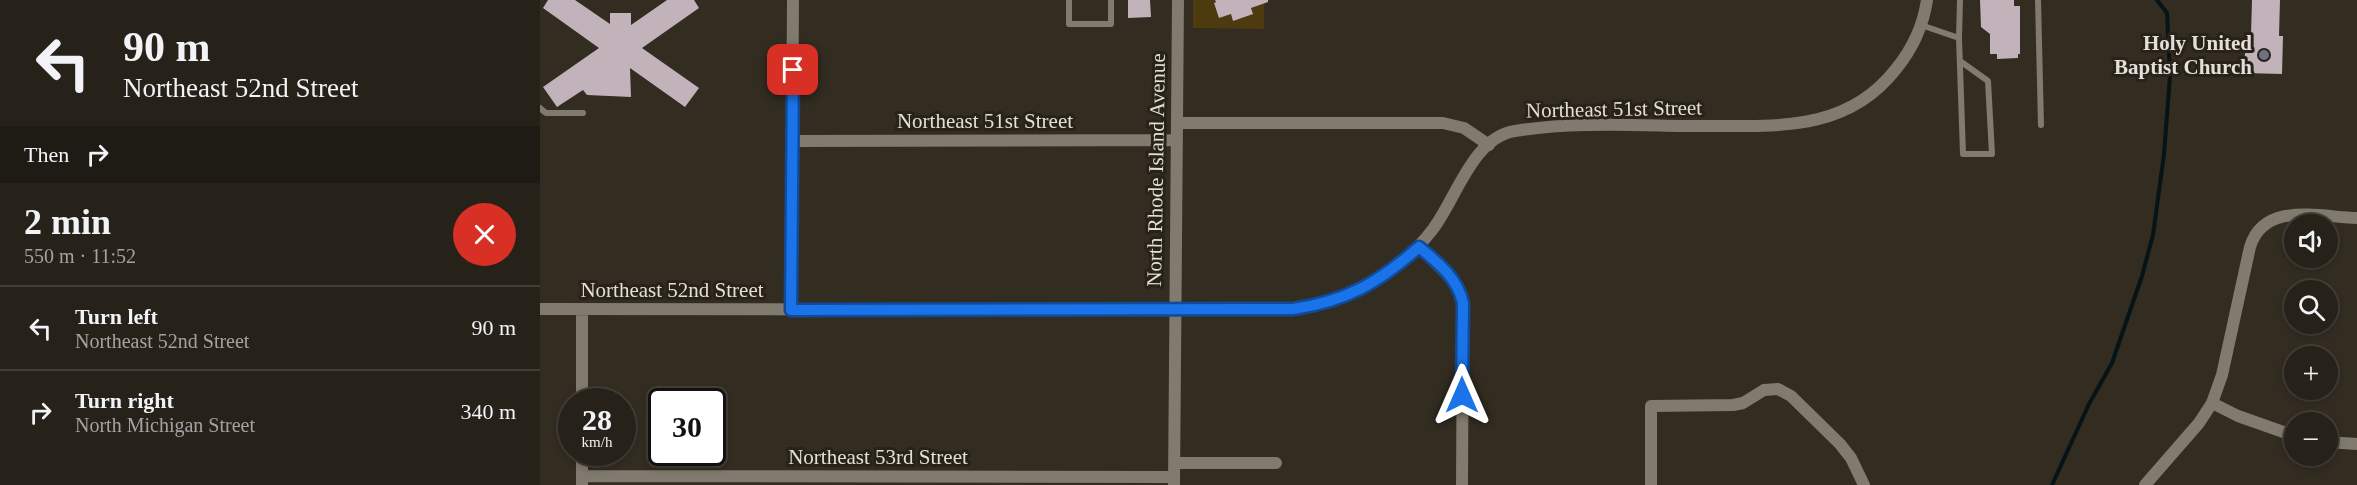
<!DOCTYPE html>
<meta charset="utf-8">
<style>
:root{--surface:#262119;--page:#322e26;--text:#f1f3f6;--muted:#a4a3a2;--line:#423e38}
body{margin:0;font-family:"Times New Roman",serif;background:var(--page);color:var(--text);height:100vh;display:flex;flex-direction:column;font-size:22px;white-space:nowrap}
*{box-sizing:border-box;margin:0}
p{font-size:20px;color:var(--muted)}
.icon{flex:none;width:33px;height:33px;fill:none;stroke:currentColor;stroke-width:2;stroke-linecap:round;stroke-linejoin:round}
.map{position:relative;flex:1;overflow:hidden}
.side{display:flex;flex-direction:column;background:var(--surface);width:540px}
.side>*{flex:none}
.top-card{background:#262119;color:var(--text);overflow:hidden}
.fabs{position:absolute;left:1744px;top:214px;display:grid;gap:12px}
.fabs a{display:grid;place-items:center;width:54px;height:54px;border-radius:50%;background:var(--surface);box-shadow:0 3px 9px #0003,0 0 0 2px var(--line);font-size:30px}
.speed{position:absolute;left:18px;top:388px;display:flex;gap:12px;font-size:30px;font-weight:700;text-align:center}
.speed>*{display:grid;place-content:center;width:78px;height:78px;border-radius:50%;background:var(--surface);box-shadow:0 3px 9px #0003,0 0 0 2px var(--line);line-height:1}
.speed small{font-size:15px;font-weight:400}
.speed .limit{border:3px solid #111;border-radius:9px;background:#fff;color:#111}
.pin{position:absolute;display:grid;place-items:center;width:51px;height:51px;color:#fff;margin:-26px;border-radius:12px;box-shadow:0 3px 9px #0006}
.me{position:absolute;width:66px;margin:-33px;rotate:0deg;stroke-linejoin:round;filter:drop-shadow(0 0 4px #0008)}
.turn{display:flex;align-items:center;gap:21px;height:126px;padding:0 24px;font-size:27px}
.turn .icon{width:78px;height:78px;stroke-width:2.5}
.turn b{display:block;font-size:42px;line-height:51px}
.then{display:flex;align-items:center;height:57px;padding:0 24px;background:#0003;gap:12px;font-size:22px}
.round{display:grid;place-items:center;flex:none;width:63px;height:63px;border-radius:32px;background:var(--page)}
.headline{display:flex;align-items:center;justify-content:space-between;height:102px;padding:0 24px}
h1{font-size:36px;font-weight:700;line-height:45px}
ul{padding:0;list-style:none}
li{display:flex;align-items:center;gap:18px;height:84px;padding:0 24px;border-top:2px solid var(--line)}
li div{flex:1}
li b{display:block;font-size:22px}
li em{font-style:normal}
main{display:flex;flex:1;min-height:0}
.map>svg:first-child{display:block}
.green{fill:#4d3a0f}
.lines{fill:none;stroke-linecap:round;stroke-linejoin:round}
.stream{stroke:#061417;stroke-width:4}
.building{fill:#c2b2b9}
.service{stroke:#817a6e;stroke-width:6}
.minor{stroke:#817a6e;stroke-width:12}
.route-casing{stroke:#114b97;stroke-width:15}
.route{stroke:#1a73e8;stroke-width:10}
.worship-dot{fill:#6b7280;stroke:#282218;stroke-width:2}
.labels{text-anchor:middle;stroke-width:6;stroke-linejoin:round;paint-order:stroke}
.poi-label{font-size:21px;font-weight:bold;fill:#e3e0d9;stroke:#282218;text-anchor:end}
.street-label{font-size:21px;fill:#e3e0d9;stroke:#282218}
</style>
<main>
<section class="side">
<div class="top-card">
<div class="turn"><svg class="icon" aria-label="left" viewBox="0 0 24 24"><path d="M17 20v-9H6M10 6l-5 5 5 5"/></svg><div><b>90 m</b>Northeast 52nd Street</div></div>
<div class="then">Then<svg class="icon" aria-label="right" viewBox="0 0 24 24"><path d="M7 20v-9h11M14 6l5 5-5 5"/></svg></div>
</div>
<div class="headline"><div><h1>2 min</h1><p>550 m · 11:52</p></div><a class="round" style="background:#d93025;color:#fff"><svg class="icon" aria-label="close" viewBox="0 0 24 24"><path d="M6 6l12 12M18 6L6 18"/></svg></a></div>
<ul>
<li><svg class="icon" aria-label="left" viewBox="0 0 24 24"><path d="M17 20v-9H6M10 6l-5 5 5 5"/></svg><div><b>Turn left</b><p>Northeast 52nd Street</p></div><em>90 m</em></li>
<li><svg class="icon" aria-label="right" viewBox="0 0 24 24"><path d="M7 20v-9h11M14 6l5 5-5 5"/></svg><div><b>Turn right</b><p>North Michigan Street</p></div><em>340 m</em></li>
</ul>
</section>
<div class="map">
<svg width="1817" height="485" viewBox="0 0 1817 485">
<rect width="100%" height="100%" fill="#322c21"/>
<!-- green -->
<path class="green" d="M653 0H675L674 4 679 18 691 14 693 21 724 0V29L653 28Z"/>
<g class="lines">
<!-- stream -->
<path class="stream" d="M1512 485 1549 404 1572 363 1602 276 1613 235 1624 154 1630 76 1627 13 1617 0"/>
</g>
<!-- building -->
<path class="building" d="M8 0H35L70 24V13H91V25L127 0H154L159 8 102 48 159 88 145 107 90 68 91 97 47 95 43 90 17 107 3 87 59 48 3 8Z
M588 0H610L611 17 588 18Z
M675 0H728V2L711 8 713 14 693 21 691 14 679 18 674 3 676 2Z
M1440 0H1474V6H1480V54H1478V58L1457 59V54H1450V34L1441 27Z
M1712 0H1740L1739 36H1743L1742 74 1704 73 1706 34 1711 35Z"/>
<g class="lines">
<!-- service -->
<path class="service" d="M529 0V24H571V0
M1498 0 1501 125
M1381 25 1419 38 1420 0
M1419 38 1423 154H1452L1448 81 1420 61
M0 108 6 113H43"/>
<!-- minor -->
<path class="minor" d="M637 123H903L924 128 949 145
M253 141 637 140
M879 247 915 282 923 303 922 485
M0 309 729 310C795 308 853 282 893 229 916 199 933 137 975 131 1037 121 1103 126 1165 126 1237 126 1307 132 1356 69 1373 48 1383 27 1387 0
M251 310 253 0
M42 402V309
M1672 403 1698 416 1755 436
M1788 442 1817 444
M42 453V485
M635 463H736
M42 476 634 477
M634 484 638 0
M1111 485V406L1193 405 1203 403 1224 390 1238 389 1251 396 1300 444 1311 458 1324 485
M1605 485 1659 423 1672 403 1682 375 1710 247C1724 201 1779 217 1817 218"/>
</g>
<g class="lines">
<!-- route casing -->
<g class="route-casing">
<path id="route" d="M253 70 251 310 753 309C807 301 838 283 879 247 898 263 917 277 923 303L922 395"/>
</g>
<!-- route -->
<use href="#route" class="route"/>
</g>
<!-- markers -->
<circle class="worship-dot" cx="1724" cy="55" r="6"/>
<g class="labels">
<!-- poi labels -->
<g class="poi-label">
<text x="1712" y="50">Holy United<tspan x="1712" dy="24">Baptist Church</tspan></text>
</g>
<!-- street labels -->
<g class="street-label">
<text transform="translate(1074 109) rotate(-1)" y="7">Northeast 51st Street</text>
<text x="445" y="128">Northeast 51st Street</text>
<text transform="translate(616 170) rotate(-89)" y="7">North Rhode Island Avenue</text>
<text x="132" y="297">Northeast 52nd Street</text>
<text x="338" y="464">Northeast 53rd Street</text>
</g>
</g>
</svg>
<div class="fabs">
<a><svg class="icon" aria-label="sound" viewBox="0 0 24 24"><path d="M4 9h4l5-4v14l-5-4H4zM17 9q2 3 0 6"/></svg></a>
<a><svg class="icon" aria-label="search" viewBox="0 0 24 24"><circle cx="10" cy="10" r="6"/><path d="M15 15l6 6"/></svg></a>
<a>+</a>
<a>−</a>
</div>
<div class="speed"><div>28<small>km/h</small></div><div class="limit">30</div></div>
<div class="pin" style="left:253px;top:70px;background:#d93025"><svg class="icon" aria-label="arrive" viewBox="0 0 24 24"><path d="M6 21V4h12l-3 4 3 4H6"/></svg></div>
<svg class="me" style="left:922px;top:395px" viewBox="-20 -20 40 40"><path d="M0-17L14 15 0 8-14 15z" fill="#1a73e8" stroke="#fff" stroke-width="4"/></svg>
</div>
</main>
